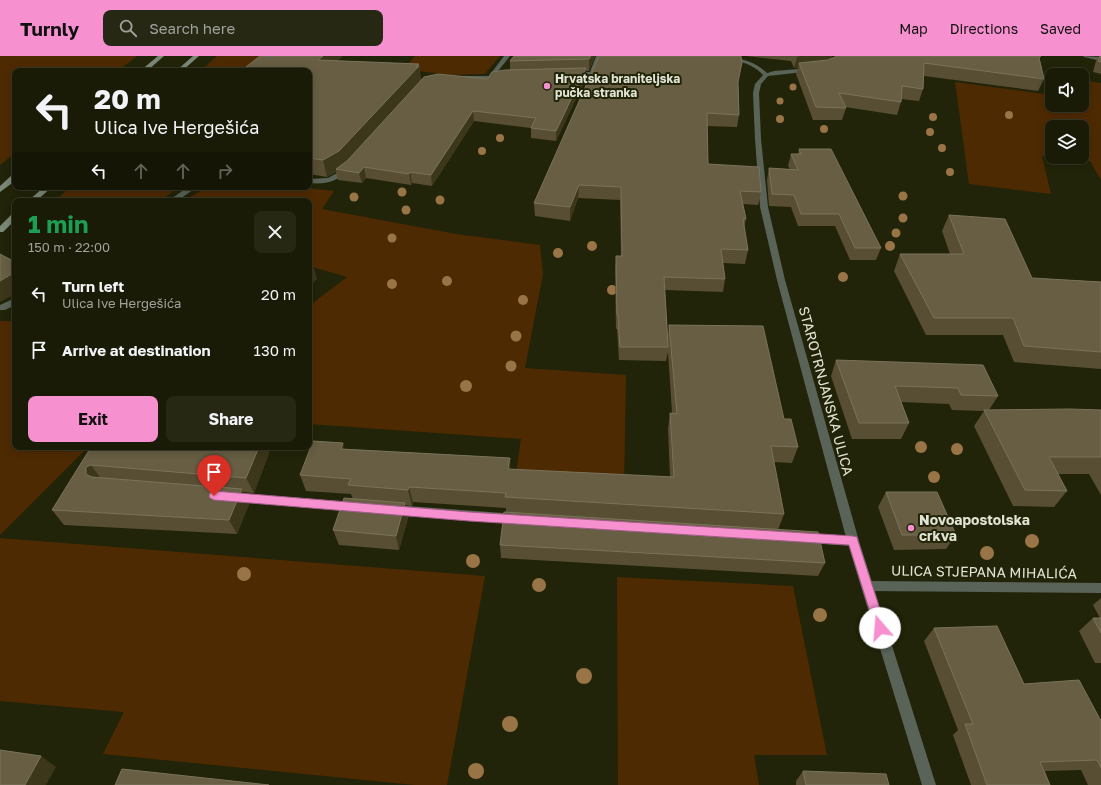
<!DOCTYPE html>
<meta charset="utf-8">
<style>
:root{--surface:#191b06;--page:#262814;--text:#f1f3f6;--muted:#9fa19b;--line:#373928;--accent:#f690cf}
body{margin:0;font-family:"Golos Text",sans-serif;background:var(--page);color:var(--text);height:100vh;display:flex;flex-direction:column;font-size:15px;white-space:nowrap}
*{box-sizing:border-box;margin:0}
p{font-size:13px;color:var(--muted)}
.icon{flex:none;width:22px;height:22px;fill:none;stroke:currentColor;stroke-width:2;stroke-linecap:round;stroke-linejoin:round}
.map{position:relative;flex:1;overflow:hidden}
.drawer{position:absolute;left:12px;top:142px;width:300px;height:252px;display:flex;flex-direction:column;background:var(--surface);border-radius:8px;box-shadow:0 2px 10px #0003,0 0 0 1px var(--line)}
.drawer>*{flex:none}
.guide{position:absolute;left:12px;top:12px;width:300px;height:122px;border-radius:8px;box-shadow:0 2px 10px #0003,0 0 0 1px var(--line);background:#191b06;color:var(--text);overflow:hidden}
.tools{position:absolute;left:1045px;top:12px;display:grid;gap:8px}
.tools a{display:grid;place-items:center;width:44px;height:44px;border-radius:8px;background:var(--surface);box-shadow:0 2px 10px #0003,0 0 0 1px var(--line);font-size:20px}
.pin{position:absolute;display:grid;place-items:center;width:34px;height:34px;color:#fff;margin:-41px -17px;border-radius:50% 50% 50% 0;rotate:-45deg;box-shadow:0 0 4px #0007}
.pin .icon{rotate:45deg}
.me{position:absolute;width:44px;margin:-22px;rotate:342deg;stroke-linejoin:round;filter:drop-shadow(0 0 3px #0008)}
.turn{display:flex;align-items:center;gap:14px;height:84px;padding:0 16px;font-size:18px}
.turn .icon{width:52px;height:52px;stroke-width:2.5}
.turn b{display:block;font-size:28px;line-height:34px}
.lanes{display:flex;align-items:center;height:38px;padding:0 16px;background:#0003;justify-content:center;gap:20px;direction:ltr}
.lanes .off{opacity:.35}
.round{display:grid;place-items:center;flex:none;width:42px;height:42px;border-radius:8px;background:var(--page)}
.summary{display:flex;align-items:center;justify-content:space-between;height:68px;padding:0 16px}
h1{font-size:24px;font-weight:700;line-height:30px;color:#1e9e55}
.cta{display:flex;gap:8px;margin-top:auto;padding:8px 16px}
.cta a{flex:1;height:46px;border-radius:8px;background:var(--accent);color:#111;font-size:16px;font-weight:700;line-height:46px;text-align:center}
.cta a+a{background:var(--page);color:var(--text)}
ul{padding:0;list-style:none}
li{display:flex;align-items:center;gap:12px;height:56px;padding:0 16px}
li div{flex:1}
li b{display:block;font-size:15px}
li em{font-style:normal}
header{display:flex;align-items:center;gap:24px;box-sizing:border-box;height:56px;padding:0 20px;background:var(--accent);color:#111}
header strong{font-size:19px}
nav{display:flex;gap:22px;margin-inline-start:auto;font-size:14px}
.search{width:280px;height:36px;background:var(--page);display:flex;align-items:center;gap:10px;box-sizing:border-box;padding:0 14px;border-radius:8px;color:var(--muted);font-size:15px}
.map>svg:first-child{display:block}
.green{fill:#4e2a02}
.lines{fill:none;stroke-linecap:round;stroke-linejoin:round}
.minor{fill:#5a6358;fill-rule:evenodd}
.tertiary{fill:#5a6358;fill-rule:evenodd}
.secondary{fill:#7a8877;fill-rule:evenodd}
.tree{fill:#997446}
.wall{fill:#584e33}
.shaded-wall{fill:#3c371b}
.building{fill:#675e44;stroke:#7a735b}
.route{fill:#f690cf;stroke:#a05e87}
.poi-dot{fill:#f690cf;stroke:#212408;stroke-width:1.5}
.labels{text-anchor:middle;stroke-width:4;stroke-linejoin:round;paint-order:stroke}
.far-poi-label{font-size:12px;font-weight:bold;fill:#e1e3d3;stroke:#212408;text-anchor:start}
.street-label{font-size:14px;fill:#e1e3d3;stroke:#212408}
.poi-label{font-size:14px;font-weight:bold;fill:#e1e3d3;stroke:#212408;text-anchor:start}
</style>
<header>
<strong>Turnly</strong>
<div class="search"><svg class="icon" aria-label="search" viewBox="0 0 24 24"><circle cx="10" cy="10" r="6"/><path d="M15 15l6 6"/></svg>Search here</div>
<nav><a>Map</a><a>Directions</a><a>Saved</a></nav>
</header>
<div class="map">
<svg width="1101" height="729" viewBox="0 0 1101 729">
<rect width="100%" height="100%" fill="#212408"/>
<!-- green -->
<path class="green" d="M0 0H137L118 15H15V97L0 109Z
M217 0H267L246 15H200Z
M415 0H500L485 18 449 19 404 13Z
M1082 24 1101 27V124L1090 105 1053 101H1082V71H1052V101L1042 100 1051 138 969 128 955 26 1052 39V49H1082Z
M70 131H179L160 145H55Z
M207 131H299L334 135 322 153 456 178 540 189 543 218 525 312 626 319 624 431 515 424 521 383 309 368V250L347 221 309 210V145H184Z
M0 265H9L15 267V391H88L0 479Z
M0 482 485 520 447 729H415L103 698 124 656 0 645Z
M617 521 793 530 827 699H754L759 729H618Z"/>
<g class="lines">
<!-- minor -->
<path class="minor" d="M504 0H510L495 19 503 20V22L461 24 458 22 461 20H489Z
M596 0H602L594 19H571L570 18 573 16H590Z
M699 0C724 0 752 0 769 19L764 20C748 2 725 3 702 2Z
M1083 0 1101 1V5L1084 1Z
M348 111 350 112V114C338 125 325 129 309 127V123L328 122Z
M188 131H197L177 145H168Z
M15 242V249L5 254H0V249Z
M232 437 354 446 358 448 360 451 358 454 354 456 232 445 228 444 227 441 228 438Z
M394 449 516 458 520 460 522 463 520 466 516 468 394 459 390 457 388 454 390 451Z
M807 477 853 480 857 482 859 485 857 488 853 490 807 487 803 485 801 482 803 479Z
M867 525 1101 527V537L867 535 863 534 861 530 863 526Z"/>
<!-- tertiary -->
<path class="tertiary" d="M811 12 814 14 813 15 768 20 761 28 759 37 761 83 768 151 785 224 859 485 936 729H922L847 485 777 224 760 151 755 83 753 37 755 28 764 18 774 15Z"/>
<!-- secondary -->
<path class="secondary" d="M158 0H164L147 15H140Z
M193 0H199L182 15H176Z
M12 119H15V125L0 136V130Z
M44 131H52L36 145H28Z
M12 158H15V164L3 176H0V170Z"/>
</g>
<!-- trees -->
<g class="tree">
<circle cx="793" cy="31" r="3.5"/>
<circle cx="780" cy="45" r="3.5"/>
<circle cx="1009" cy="59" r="4"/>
<circle cx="933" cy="61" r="4"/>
<circle cx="780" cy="63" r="4"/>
<circle cx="824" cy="73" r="4"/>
<circle cx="930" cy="76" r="4"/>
<circle cx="500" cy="82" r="4"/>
<circle cx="942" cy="92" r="4"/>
<circle cx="482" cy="95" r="4"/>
<circle cx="950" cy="116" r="4"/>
<circle cx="402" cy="136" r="4.5"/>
<circle cx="903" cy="140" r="4.5"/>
<circle cx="354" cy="141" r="4.5"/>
<circle cx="440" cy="144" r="4.5"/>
<circle cx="406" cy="154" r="4.5"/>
<circle cx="903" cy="162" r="4.5"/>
<circle cx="896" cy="177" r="4.5"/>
<circle cx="392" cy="182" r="4.5"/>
<circle cx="592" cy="190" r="5"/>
<circle cx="890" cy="190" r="5"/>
<circle cx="558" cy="197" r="5"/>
<circle cx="843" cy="221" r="5"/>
<circle cx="447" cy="225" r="5"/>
<circle cx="392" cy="228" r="5"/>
<circle cx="612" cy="234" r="5"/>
<circle cx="523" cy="244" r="5"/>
<circle cx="516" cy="280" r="5.5"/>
<circle cx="511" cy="310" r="5.5"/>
<circle cx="466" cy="330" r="6"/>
<circle cx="921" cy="391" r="6"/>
<circle cx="957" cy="393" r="6"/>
<circle cx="934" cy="421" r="6"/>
<circle cx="1032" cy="485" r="7"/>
<circle cx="987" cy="497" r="7"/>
<circle cx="473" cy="505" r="7"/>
<circle cx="244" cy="518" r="7"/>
<circle cx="539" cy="529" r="7"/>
<circle cx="820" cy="559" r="7"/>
<circle cx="584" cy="620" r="8"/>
<circle cx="510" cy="668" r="8"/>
<circle cx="476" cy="715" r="8"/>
</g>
<!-- wall -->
<path class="wall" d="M514 0H595L589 15H586V22L556 85 531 82V72L474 65 432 130 412 127 411 129 366 122 362 127 338 124 336 116 327 121 309 118V15L338 5 419 8 421 24 487 23 510 14V5Z
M746 0H832L831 3 1040 4 1044 23 1038 35 924 20 923 33 919 45 901 43V46L897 59 845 51 846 52 842 64H813L796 18 798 12H794L791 5Z
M1099 0H1101V18L1093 16 1096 5Z
M738 26 739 59 737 71 707 70 708 108 761 136 758 149 743 148 746 163 744 172 748 194 745 208 723 207 725 223 723 236 665 234 668 279 669 269 784 363 798 391 792 407 774 406 784 458 778 474 825 507 818 520 501 502 500 489 506 457V452L413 446 412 450 405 449 408 462 399 494 339 489 333 474 353 443 351 438 306 435 300 419 345 393 510 402V413L670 421 668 373 670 357H672L668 296 666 305 619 304 617 273H616L615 213 616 200H621L620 144 578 142 570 165 535 160 534 147Z
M799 93 881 192 876 204H850L835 170H798L791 151 769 150 767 124 769 112 790 113 788 110 791 98H798Z
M949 159 1032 222 1101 226V313L1014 306 1003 279H926L894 215 900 198H950L942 175Z
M836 304 998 340 989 354H1101V439L1089 418H1058L1067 435 1054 451 1013 450 974 370 984 355 952 354 949 348 901 346 909 367 901 383H852L831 320Z
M91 391H266L269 397 254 437 243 436 249 448 237 478 64 469 52 454Z
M886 436 956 479 946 493 894 494 878 451Z
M1101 542V607H1095L1079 575 1093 562H1100L1093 549Z
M934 572 1024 628 1101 665V729H1088L1081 714 1045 715 1050 729H971L953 679 958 674 924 585Z
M803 715 889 729H796V725Z"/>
<!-- shaded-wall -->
<path class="shaded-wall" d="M323 0H343L321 20 318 4Z
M591 0H595L589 15V3Z
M801 0H832L828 8 799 7 798 12H794L797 1Z
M419 8 421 26 343 112 336 113V116L327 121 323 104Z
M586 12V22L556 85V75Z
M473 55 474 65 432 130 431 119Z
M364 111 366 122 362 127 359 117Z
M410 116 412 127 411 129 409 118Z
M579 129 578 142 570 165V151Z
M313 208 317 223 309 231V212Z
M15 216V238L0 246V225Z
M343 387 348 403 341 393Z
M259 391H266L269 397 254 437 246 422Z
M510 402 511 418 508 413Z
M91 409 102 424 86 418V411Z
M409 431 413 446 412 450 408 434Z
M242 433 249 448 237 478 229 464Z
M405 447 408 462 399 494 396 480Z
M41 700 56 711 46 729H25Z"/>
<!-- building -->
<path class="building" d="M260 0H323L318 4 419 8 416 10H419L339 95 323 104 309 102V15H241Z
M514 0H591L589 3 510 5Z
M599 0H741L742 6 738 26 739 59 707 57 708 108 759 111 761 136 740 135 746 163H743L748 194 721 193 725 223 664 221 668 291H620L618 259H617L616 200H622L621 131 579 129 570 151 534 147Z
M837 0H1041L1039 2 1044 23 924 7 923 33 902 30 901 46 839 37 846 52 816 51 799 7 828 4Z
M1100 0H1101V6L1098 5Z
M586 12 556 75 531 72 536 62 473 55 431 119 410 116 409 118 364 111 359 117 336 113 347 105 424 21 438 18 487 23 492 16 505 14Z
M799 93H831L881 192H855L839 158H801L794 139 772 138 769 112 798 114 791 98H801Z
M949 159 1005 163 1032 222 1101 226V296L1024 290 1013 262H934L900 198H964Z
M0 198 15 206V216L0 225Z
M309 207 313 208 309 212Z
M669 269 763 270 784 363H791L798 391 771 390 784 458 505 441 506 437 409 431 408 434 348 429 351 423 300 419 313 385 343 387 341 393 510 402 508 413 674 421 670 357 677 358Z
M836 304 983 309 998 340 961 339 958 332 895 330 909 367H859Z
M1070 353 1101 354V401H1049L1067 435 1025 434 984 354Z
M91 391H259L246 422 91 409 86 411V418L91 421 242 433 229 464 52 454 88 396Z
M886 436H937L956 479H902Z
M344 442 405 447 396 480 333 474Z
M504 456 818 476 825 507 500 489Z
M1093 562H1101V577Z
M997 570 1024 628 1079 624 1101 665V712L1097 704 1040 706 1050 729H987L965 668H973L934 572Z
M0 694 41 700 25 729H0Z
M122 713 269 729H115Z
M803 715 886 718 889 729H806Z"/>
<!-- route -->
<path class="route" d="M214 435 469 456 853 480 857 481 858 485 886 572 884 576 880 578 876 576 875 572 849 489 469 465 214 444 210 442 209 440 210 437Z"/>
<!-- markers -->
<g class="poi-dot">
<circle cx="547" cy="30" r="4"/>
<circle cx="911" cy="472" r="4"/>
</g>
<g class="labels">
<!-- far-poi labels -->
<g class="far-poi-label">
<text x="555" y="27">Hrvatska braniteljska<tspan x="555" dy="14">pučka stranka</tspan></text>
</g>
<!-- street labels -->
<g class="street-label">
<text transform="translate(826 335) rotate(75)" y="5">STAROTRNJANSKA ULICA</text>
<text transform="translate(984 516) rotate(1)" y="5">ULICA STJEPANA MIHALIĆA</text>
</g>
<!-- poi labels -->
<g class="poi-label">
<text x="919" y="469">Novoapostolska<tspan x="919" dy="16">crkva</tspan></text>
</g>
</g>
</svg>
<div class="tools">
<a><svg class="icon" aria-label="sound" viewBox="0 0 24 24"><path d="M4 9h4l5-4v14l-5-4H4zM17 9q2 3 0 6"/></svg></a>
<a><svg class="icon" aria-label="layers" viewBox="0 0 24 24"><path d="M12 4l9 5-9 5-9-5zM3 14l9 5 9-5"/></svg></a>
</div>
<div class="pin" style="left:214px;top:440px;background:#d93025"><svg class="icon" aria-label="arrive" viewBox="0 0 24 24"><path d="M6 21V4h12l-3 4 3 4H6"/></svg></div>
<svg class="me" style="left:880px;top:572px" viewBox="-20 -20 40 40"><circle r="19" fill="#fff"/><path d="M0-13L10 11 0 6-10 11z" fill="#f690cf"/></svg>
<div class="guide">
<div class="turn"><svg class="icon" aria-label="left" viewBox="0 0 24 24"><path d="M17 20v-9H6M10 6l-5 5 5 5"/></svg><div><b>20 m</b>Ulica Ive Hergešića</div></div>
<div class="lanes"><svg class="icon" aria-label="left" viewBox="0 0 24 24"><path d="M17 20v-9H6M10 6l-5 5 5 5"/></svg><svg class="icon off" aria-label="ahead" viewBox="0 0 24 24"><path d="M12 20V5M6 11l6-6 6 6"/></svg><svg class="icon off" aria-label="ahead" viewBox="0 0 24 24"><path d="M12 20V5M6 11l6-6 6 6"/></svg><svg class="icon off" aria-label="right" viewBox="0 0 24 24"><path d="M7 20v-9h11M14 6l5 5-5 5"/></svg></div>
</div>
<section class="drawer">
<div class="summary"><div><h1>1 min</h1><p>150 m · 22:00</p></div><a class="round"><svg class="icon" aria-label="close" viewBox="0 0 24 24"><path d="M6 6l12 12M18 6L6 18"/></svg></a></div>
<ul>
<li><svg class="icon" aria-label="left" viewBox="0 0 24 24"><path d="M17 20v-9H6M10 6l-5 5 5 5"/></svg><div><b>Turn left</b><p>Ulica Ive Hergešića</p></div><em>20 m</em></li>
<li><svg class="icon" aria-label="arrive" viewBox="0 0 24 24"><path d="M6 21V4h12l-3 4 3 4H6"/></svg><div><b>Arrive at destination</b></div><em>130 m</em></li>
</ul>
<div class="cta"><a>Exit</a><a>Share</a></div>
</section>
</div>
